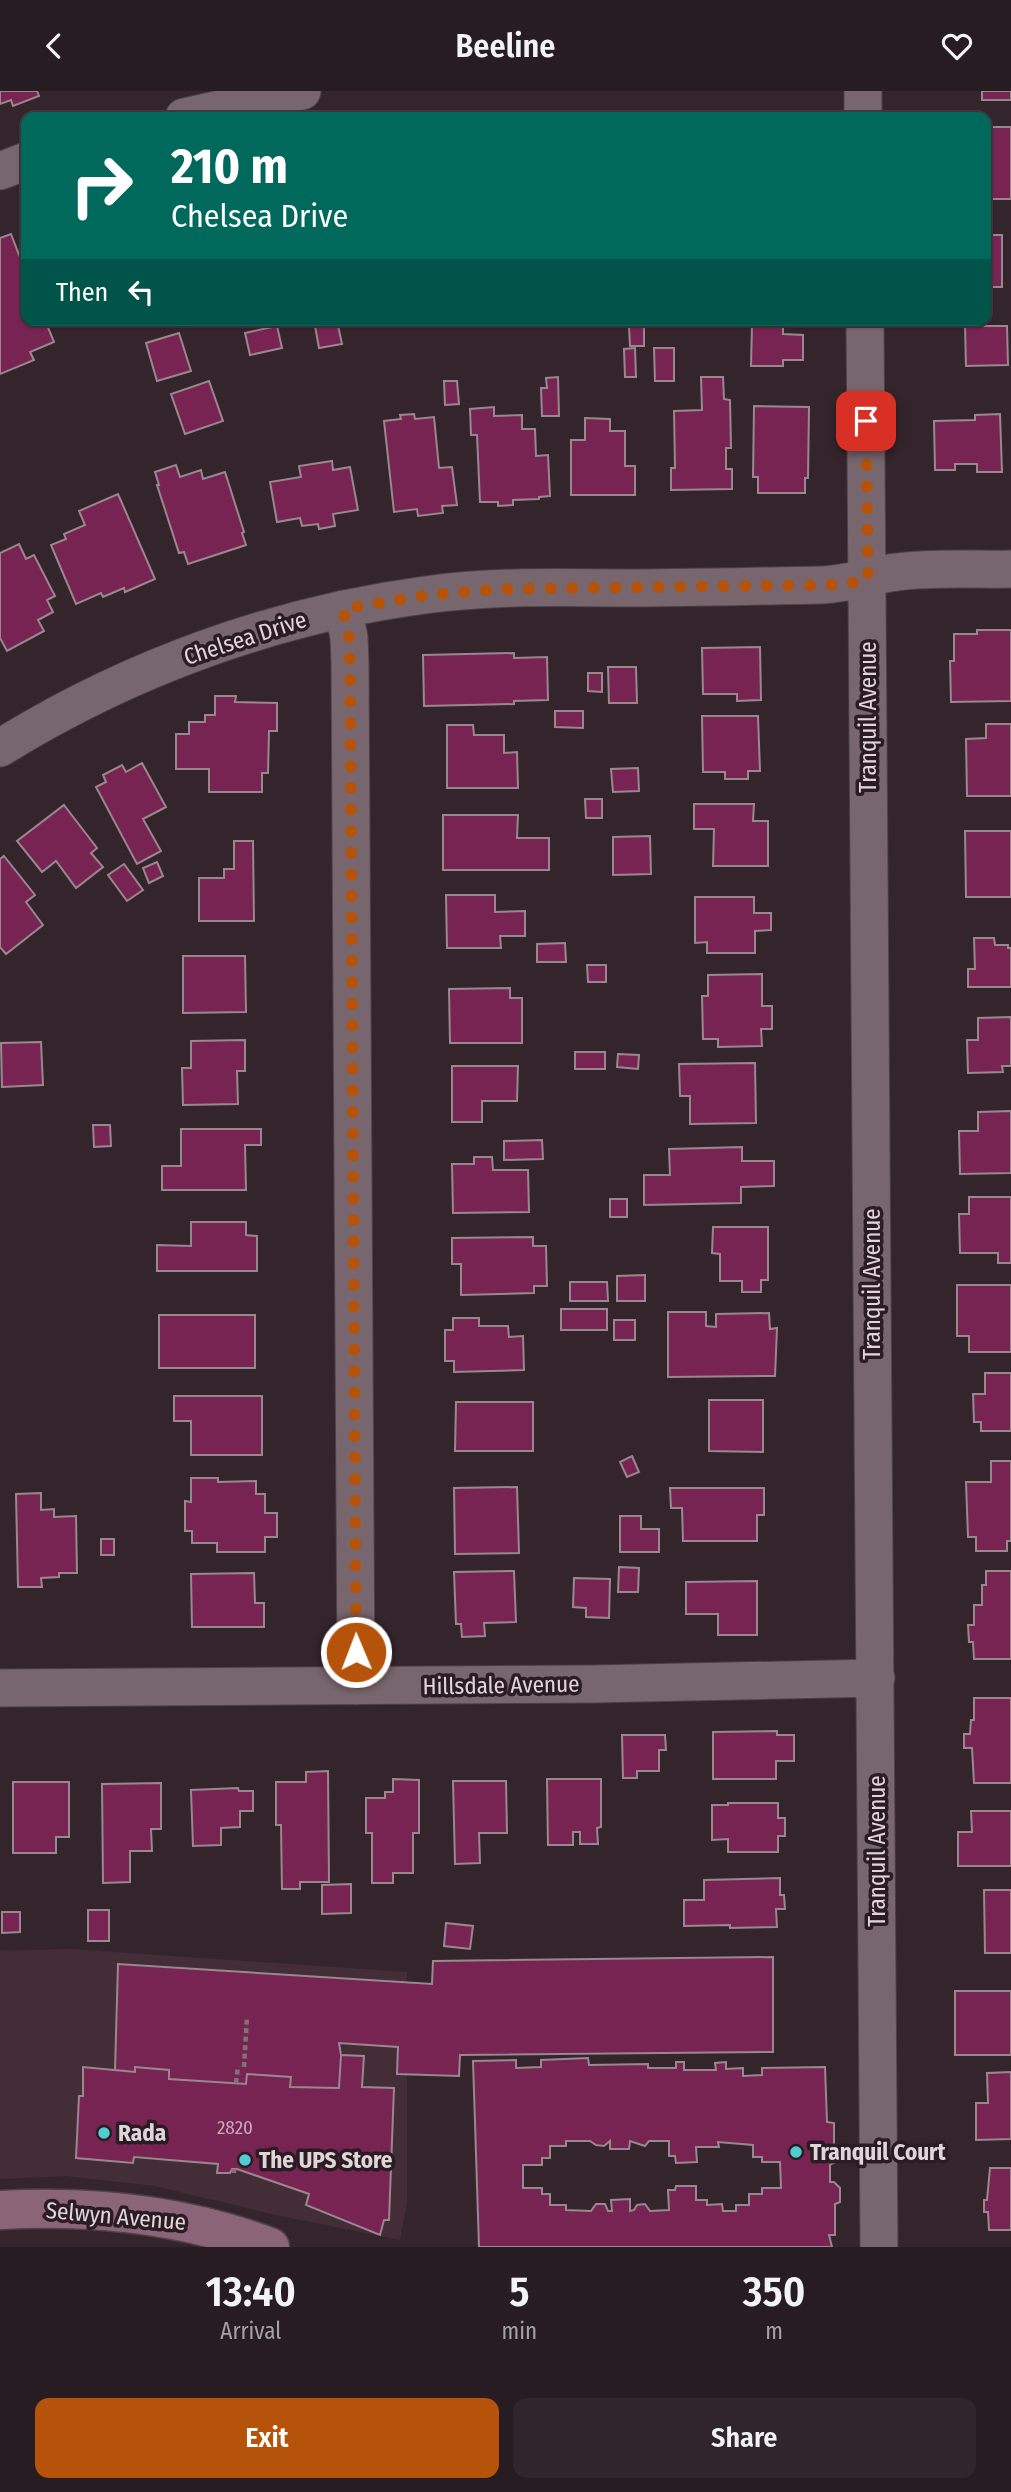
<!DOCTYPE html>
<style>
:root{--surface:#271c21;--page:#2f252a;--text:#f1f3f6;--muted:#a4a1a5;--line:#433a3f;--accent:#b45309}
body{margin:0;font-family:"Fira Sans Condensed",sans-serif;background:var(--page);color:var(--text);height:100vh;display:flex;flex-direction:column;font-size:26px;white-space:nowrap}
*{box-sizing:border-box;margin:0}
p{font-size:23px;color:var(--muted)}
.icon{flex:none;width:38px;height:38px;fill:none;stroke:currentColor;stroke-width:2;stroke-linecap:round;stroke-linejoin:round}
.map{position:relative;height:2156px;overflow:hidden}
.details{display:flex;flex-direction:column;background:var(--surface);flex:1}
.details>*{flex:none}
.banner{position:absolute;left:21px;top:21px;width:970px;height:214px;border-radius:14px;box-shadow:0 2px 5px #0004,0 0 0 2px var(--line);background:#00695c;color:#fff;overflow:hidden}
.pin{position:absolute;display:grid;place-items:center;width:60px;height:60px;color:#fff;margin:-30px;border-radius:14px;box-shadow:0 4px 10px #0006}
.me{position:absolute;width:77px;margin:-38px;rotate:359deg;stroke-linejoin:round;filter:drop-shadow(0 0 5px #0008)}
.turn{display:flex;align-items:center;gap:24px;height:147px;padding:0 35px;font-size:32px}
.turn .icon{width:91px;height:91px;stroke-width:2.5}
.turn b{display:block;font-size:49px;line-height:60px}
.then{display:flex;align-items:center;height:66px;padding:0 35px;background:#0003;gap:14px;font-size:26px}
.eta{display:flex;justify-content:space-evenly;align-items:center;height:119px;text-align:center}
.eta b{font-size:42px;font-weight:600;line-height:49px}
.action{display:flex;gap:14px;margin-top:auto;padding:14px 35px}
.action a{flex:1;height:80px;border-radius:14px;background:var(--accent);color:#fff;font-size:28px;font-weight:600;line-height:80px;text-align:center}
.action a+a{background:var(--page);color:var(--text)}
header{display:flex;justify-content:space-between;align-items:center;height:91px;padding:0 35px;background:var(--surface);font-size:32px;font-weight:600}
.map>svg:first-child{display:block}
.built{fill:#432d37}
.building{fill:#782452;stroke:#99878e;stroke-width:2;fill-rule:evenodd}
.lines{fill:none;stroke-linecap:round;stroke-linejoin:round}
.street-casing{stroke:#4e4247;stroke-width:39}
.secondary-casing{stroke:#4e4247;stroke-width:41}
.path{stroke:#7f7278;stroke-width:4.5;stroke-dasharray:5 3.5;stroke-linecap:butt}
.street{stroke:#78666e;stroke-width:37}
.secondary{stroke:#8c6477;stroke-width:38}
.route{stroke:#b45309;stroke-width:12;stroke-dasharray:0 21.6}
.poi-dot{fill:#51ccd3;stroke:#2a1c22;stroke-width:2.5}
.labels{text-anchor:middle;stroke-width:7;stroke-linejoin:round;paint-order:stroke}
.number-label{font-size:19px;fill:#c6aab8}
.street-label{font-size:23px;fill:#e0d6da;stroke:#2a1c22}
.poi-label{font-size:23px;font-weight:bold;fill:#e0d6da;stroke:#2a1c22;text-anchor:start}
</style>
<header><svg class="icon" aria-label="back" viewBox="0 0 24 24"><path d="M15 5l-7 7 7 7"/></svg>Beeline<svg class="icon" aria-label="heart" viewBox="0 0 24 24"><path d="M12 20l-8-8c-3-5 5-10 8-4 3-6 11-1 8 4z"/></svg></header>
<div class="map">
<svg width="1011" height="2156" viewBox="0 0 1011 2156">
<rect width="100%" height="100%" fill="#34252c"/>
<!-- built -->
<path class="built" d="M70 1858 407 1881V2113L400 2149 276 2124 155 2095 66 2085 0 2088V1860Z"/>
<!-- building -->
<path class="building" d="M0 0H37L39 5 13 15 11 9 0 13Z
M982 0H1011V9H982Z
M783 20 784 26H747V21Z
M986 36H1011V108H989V94H985Z
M11 143 26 182V229H45L54 251 30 261 34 269 0 283V147Z
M985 144H1002V196H985Z
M337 230 342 253 319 257 315 235Z
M752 234 783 235V243L803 244V269H783V275H751Z
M277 235 282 257 250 264 245 242Z
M965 235H1007L1008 274 966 275Z
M629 236H644V255H630Z
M179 242 191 280 157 290 146 252Z
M635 257 636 286H625L624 258Z
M654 257H674V290H655Z
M558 286 559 325H542L541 297H547L546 287Z
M701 286H723L724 308 730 309 731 357H726V378H732V398L671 399V377H675L674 320 702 319Z
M209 290 223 330 185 343 171 303Z
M444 290H457L459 313 445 314Z
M754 315 809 316 808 387H805V402H758V386H753Z
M494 316V325L522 324V338H535L536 365 548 364 550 405 539 406V408L513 409V414L498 415V411H480L477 344H471L470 318Z
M414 323 415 328 434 326 439 377 452 376 457 414 442 415 443 422 418 425 417 418 394 421 384 330 401 328 400 324Z
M1000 323 1002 381H977V373H955V379H935L934 330 975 329V324Z
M585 327 610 328V340H625V375H635V404H571V349H585Z
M332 370 333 379 350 376 358 419 333 423 335 435 319 438 318 433 302 435 300 427 277 431 270 391 301 386 299 375Z
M176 374 180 386 201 379 203 388 225 381 244 441 242 442 246 454 188 473 184 461 179 462 157 394H159L155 381Z
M118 403 155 488 125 501 124 497 103 506 101 502 76 513 51 454 66 448 64 443 85 434 79 420Z
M19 453 26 468 34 464 55 505 47 509 53 521 38 529 44 540 7 560 0 547V462Z
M977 539H1011V610L951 611 950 570H954V543H977Z
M760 556 761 609 737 610V603H703L702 557Z
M514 562V567L547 566 548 609 514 610V613L424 615 423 564Z
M608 576H636L637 612H609Z
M588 582H602V601L588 600Z
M215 605H236L235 611 277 612V640H269L268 682H262V701H209V678H176V643H189V631H205V624H215Z
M555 620H583V637L555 636Z
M702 625H758L760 680H748V688H725V681H703Z
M986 633H1011V705H967L966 648 986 647Z
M447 634H473L474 644H504V662L517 661 518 697H447Z
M142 672 166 716 143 728 161 760 137 773 96 696 106 691 103 684 122 674 126 681Z
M638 677 639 700 613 701 611 678Z
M585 708H602V727H586Z
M694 713H754L753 730H768V775H713L714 738H694Z
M64 714 97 757 91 762 103 776 76 797 56 770 42 781 17 750Z
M443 724H518L517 747H549V779H443Z
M965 740H1011V806H966Z
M650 745 651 783 613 784V746Z
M234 750H253L254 830H199V787H224V778H234Z
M4 765 35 804 26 811 43 834 6 863 0 856V768Z
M157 771 163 785 149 792 143 777Z
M124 773 143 799 127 810 108 784Z
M446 804H495V821L525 820V845H500L501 857H447Z
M695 806H754V822H771V839L755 840V862H707V851L695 852Z
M974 847H994L995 854H1008V857H1011V896H968V878H975Z
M565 852 566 871H537V853Z
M183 865H245L246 921 183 922Z
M587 874H606V891H588Z
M762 883V915H772V938H761L762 955 718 956V948H703L702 905H708V884Z
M510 897V907H522V952H450L449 898Z
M1011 926V975H1002L1003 981 968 982 967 949H978V927Z
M245 949V980H237L238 1013 183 1014 182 977H191V950Z
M41 951 43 994 2 996 1 952Z
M575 961H605V978H575Z
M618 963 639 964 638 978 617 976Z
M755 972 756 1032 690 1033V1005H680L679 973Z
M452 975H518L517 1010H482V1031H452Z
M1011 1020V1082L960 1083 959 1040H978V1021Z
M93 1034H110L111 1055 94 1056Z
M181 1038H261V1054H245L246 1099H162V1075H181Z
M542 1049 543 1068 504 1069V1050Z
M742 1056V1070H774V1095L741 1096V1112L644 1114V1084H670L669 1058Z
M474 1066H492L493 1079H528L529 1121 453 1122 452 1073H474Z
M969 1106H1011V1172H998V1162H960L959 1123H969Z
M610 1108H627V1126H610Z
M191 1131H246V1144L257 1145V1180H157V1154L191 1155Z
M713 1136H768V1189H761V1201H742V1190H720V1163L712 1162Z
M533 1146V1155H546L547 1195H534V1202L461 1204V1173H452V1147Z
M645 1184V1210H617V1185Z
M570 1191H607L608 1210H570Z
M957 1194H1011V1261H969V1245H957Z
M561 1218H607V1239H561Z
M668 1221H706V1235L716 1236V1223L769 1222 770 1238 777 1237 775 1285 668 1286Z
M159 1224H255V1277H159Z
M453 1227H479V1235H508L509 1246 523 1245 524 1279 454 1281V1270H445V1239H453Z
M614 1229H635V1249H614Z
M985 1282H1011V1340H981V1331H974L973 1303H985Z
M174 1305H262V1364H191V1330H174Z
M709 1309H763V1361L709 1360Z
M456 1311H533V1360H455Z
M632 1365 639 1381 627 1386 620 1371Z
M991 1370H1011V1450H1007V1460H976V1446H968L966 1391H991Z
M191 1387H218V1391L256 1390V1403H265V1422H277V1446H265V1461H217V1452H192V1440H185V1410L191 1411Z
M517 1396 519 1462 455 1463 454 1397Z
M670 1397H764V1424H757V1450H683L682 1417H671Z
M41 1402V1419L54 1418V1426L76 1425 77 1482H59V1486L41 1487 42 1496H18L16 1403Z
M620 1425H641V1438H659V1461H620Z
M101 1448H114V1464H101Z
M619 1476 639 1477 638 1501H618Z
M514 1480 516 1531 484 1532 485 1545 462 1546 461 1533H456L454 1481Z
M986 1480H1011V1568H974L973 1551H969L968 1534H974V1514H982V1494H986Z
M254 1482 255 1512H264V1536H192L191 1483Z
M574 1487 610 1488 609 1527 586 1526V1517L573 1516Z
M757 1490V1544H718V1523H686V1491Z
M974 1607H1011V1692H974L972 1657H964V1643H970L971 1629H974Z
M777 1640V1644H794V1670H776V1688H713V1641Z
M622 1644H665L666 1659H659V1680H637V1687H623Z
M328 1680 329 1791H300V1798H282L281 1734H276V1691H306V1681Z
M393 1688 419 1689V1742H413V1782H393V1792H372V1742H366V1707H385V1701H393Z
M547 1688H601V1736L597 1737 598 1753H580V1741H573V1754H548Z
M453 1690H506L507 1742H479L480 1772 455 1773Z
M13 1691H69V1746H56V1762H13Z
M161 1692V1738H151L152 1760H130V1791L103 1792 102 1693Z
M238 1697 239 1700H253V1720H240V1736L221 1737V1754L193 1755 191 1699Z
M728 1712H778V1727H785V1745H778V1761H728V1748L712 1749V1714H728Z
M971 1720H1011V1775H958V1741H972Z
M780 1787V1804H784L785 1818H776L777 1836 730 1837V1834L684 1835V1809H704V1789Z
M351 1793V1822L322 1823V1794Z
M984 1799H1011V1862H985Z
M88 1819H109V1850H88Z
M2 1821H20V1841L2 1842Z
M446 1832 473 1835 470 1858 444 1855Z
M773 1866V1961L460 1964 459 1985 397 1983 398 1956 339 1952 341 1964 339 1997 290 1996 291 1986 247 1983 246 1993 169 1988V1979L135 1976V1981L115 1979 118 1873 432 1893 433 1870Z
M955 1900H1011V1964H955Z
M341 1964 364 1965 362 1996 394 1997 389 2129H384L380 2144 306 2114 309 2103 237 2078H232L230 2082H217L218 2073 134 2066 133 2072 76 2067 79 2005H83V1976L135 1981V1976L169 1979V1988L246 1993 247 1983 291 1986 290 1996 339 1997Z
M588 1967 589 1974 648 1973V1977H676V1971H684V1979H716L715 1972 726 1971V1978L743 1977V1985L762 1984V1977L825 1976 827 2031 834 2032V2053L839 2056V2069L830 2074V2091H834L840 2097V2111L835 2113V2144H829L832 2156H479L473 1970 516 1969V1977L541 1976V1969ZM566 2050H590L596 2054 604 2055 610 2050V2058H629L630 2050 645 2055 649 2050H669V2065H675L676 2072 697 2071 696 2056H719L718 2051 753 2054V2066H762V2071H780L781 2097H762V2103H749V2114H736V2120H723L722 2113 707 2114V2109H696V2095H676L675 2099H668L669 2119 650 2120 645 2113 637 2114 634 2119 630 2120V2108L611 2109 612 2120H608L605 2113H596L591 2120 566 2119V2114H550V2103H542V2097H523V2074H542V2067H550V2055H566Z
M1011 1981V2048L976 2049V2012H988L987 1982Z
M990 2077H1011V2139H989L988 2121H984V2109H987Z"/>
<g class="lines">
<!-- street casing -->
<g class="street-casing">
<path id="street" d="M863 0V26
M184 26 302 0
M0 80 26 70
M865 229 879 2156
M343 518 349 546 350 574 356 1595
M0 657C129 577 275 524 425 504 490 495 556 496 621 497 688 497 755 495 822 494 851 493 870 484 897 481 934 476 973 479 1011 478
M0 1597 593 1593 876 1587"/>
</g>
<!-- secondary casing -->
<g class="secondary-casing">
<path id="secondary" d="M0 2119C93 2114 183 2123 270 2156"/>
</g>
<!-- path -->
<path class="path" d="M244 1976 247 1926
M236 1992 238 1975
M234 2082V2078"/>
<!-- street -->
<use href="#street" class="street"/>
<!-- secondary -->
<use href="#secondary" class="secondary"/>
</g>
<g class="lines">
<!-- route -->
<path class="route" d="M356 1561 350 574 349 545 343 518 427 504 501 498 822 494 848 493 868 488 866 330"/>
</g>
<!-- markers -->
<g class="poi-dot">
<circle cx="104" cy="2042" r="7"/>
<circle cx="796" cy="2061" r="7"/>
<circle cx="245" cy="2069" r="7"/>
</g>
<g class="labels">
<!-- number labels -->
<g class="number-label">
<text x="235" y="2043">2820</text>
</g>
<!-- street labels -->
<g class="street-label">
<text transform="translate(245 547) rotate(-18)" y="8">Chelsea Drive</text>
<text transform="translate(868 626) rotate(-90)" y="8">Tranquil Avenue</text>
<text transform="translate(872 1193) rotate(-90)" y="8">Tranquil Avenue</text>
<text transform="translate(501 1594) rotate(-1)" y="8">Hillsdale Avenue</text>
<text transform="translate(877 1760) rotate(-90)" y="8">Tranquil Avenue</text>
<text transform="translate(116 2125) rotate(5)" y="8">Selwyn Avenue</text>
</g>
<!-- poi labels -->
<g class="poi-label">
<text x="118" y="2050">Rada</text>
<text x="810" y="2069">Tranquil Court</text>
<text x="259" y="2077">The UPS Store</text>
</g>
</g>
</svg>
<div class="pin" style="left:866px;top:330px;background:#d93025"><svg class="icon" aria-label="arrive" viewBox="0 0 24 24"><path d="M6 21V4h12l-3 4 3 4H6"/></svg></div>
<svg class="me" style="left:356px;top:1561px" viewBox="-20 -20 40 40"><circle r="17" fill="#b45309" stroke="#fff" stroke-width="3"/><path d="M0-11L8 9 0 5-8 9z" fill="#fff"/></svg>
<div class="banner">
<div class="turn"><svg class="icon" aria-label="right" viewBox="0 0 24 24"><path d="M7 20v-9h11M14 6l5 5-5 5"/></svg><div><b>210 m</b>Chelsea Drive</div></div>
<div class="then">Then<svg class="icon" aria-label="left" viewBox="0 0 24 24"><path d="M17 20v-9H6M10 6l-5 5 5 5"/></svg></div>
</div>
</div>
<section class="details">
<div class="eta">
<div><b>13:40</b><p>Arrival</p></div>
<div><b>5</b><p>min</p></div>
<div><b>350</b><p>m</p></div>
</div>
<div class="action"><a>Exit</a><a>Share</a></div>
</section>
